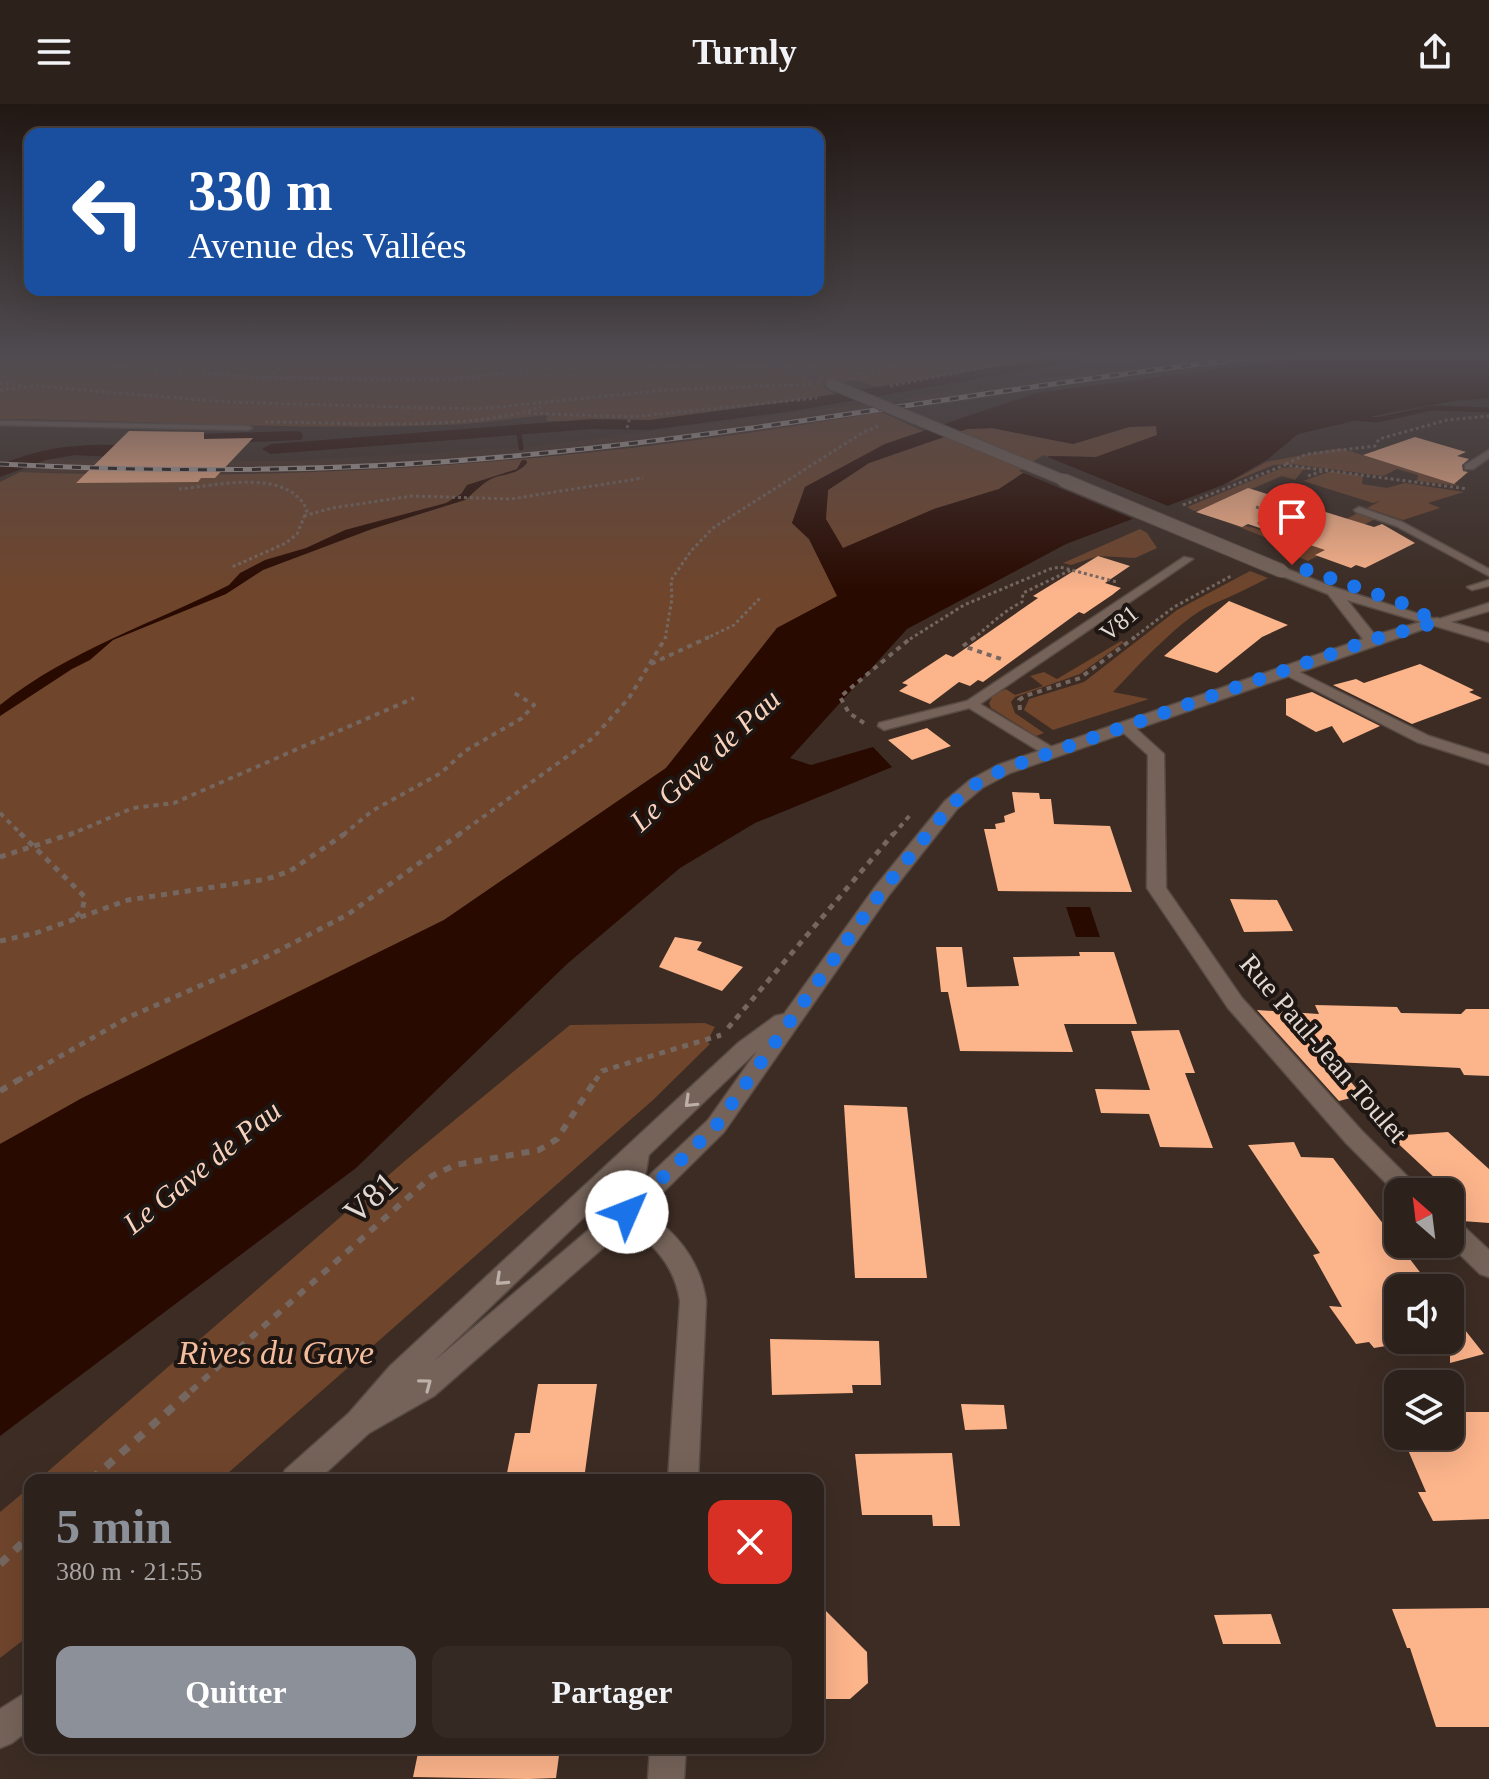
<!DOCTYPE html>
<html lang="fr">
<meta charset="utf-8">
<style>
:root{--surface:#2d211b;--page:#352924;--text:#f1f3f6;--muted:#a7a3a3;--line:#483e3a;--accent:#8c9099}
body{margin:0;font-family:"Times New Roman",serif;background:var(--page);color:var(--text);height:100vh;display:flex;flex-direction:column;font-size:30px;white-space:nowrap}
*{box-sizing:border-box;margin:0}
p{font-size:26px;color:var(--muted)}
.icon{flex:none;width:44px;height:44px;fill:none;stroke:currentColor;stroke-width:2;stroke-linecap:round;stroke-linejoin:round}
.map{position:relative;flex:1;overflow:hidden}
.details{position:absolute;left:24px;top:1370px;width:800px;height:280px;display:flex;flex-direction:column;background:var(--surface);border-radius:16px;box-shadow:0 8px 32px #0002,0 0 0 2px var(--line)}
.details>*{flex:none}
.guide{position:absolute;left:24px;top:24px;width:800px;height:168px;border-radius:16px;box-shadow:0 8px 32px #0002,0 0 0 2px var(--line);background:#1a4fa0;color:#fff;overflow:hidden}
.needle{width:52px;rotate:332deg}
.tools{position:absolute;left:1384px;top:1074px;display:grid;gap:16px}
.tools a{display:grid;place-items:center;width:80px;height:80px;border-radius:16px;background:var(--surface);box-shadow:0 8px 32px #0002,0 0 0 2px var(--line);font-size:40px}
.pin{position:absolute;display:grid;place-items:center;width:68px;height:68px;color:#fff;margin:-82px -34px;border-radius:50% 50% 50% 0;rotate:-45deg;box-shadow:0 0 8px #0007}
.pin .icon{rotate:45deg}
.me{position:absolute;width:88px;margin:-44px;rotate:46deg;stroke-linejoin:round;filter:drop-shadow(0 0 6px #0008)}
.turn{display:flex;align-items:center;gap:28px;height:168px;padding:0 32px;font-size:36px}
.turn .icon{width:104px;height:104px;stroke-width:2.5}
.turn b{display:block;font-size:56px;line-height:68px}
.round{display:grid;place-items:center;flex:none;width:84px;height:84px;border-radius:16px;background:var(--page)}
.summary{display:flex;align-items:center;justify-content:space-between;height:136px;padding:0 32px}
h1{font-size:48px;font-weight:800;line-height:60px;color:var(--accent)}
.action{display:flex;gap:16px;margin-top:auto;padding:16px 32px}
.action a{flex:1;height:92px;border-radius:16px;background:var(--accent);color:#fff;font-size:32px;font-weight:800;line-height:92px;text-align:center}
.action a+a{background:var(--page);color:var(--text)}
header{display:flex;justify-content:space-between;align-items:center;height:104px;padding:0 32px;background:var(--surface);font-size:36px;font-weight:800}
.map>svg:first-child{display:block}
.built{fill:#473125}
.green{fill:#6f452c}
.water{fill:#290a00;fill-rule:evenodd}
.pier{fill:#3c2c24}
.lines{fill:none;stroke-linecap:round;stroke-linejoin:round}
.stream{stroke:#290a00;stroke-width:5}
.canal{fill:#290a00;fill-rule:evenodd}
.building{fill:#fcb48b}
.secondary-tunnel{stroke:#55463e;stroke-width:10;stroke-dasharray:10 5;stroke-linecap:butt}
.service-casing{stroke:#584b44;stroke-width:3}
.pedestrian-casing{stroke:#584b44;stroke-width:3}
.minor-casing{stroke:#584b44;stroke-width:3}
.tertiary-casing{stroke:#584b44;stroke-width:3}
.secondary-casing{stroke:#584b44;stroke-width:3}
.path-far4{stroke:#756760;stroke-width:3;stroke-dasharray:3 3;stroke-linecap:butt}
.path-far3{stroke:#756760;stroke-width:4;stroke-dasharray:5 5;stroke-linecap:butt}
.path-far2{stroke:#756760;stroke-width:5;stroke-dasharray:6 6;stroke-linecap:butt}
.path-far1{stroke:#756760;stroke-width:6;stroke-dasharray:8 8;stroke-linecap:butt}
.path{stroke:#756760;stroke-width:8;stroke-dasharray:10 10;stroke-linecap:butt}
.service{fill:#756359;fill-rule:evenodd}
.pedestrian{fill:#756359;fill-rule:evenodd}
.minor{fill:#756359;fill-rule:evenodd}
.tertiary{fill:#756359;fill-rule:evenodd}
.secondary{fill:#756359;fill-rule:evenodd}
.rail-casing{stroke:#b6aaa4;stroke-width:5}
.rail{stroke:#1d1613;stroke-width:3;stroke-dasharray:9;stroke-linecap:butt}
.secondary-bridge-far1-casing{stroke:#584b44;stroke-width:12;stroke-linecap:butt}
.secondary-bridge-casing{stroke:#584b44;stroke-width:15;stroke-linecap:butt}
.secondary-bridge-far1{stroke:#756359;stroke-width:10}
.secondary-bridge{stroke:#756359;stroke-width:13}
.oneway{stroke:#bcb0a8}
.route{stroke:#1a73e8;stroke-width:14;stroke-dasharray:0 25.2}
.labels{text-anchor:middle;stroke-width:8;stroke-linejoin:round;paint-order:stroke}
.far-street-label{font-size:24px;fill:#e3d9d3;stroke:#1d1613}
.street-label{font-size:28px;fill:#e3d9d3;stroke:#1d1613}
.water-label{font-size:30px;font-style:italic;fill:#f9d2bd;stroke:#1d1613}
.near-street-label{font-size:34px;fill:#e3d9d3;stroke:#1d1613}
.near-park-label{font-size:34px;font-style:italic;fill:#f5bc9c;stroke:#1d1613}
</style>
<header><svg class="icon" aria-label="menu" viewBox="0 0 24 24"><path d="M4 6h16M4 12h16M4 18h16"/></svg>Turnly<svg class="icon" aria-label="share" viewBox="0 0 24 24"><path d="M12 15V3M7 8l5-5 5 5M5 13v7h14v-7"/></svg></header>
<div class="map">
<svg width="1489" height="1675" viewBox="0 0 1489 1675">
<rect width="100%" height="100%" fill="#3c2c24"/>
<!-- built -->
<path class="built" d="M1203 253H1289L1147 270 923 303 902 294Z
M862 300 881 308 761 329 457 360 227 370 20 368 43 355 290 357 538 342Z"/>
<!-- green -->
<path class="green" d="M0 253H1063L884 285 856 276 821 282 840 293 658 317H546L548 311C514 314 480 320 445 321 297 327 148 316 0 315Z
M881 308 923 327 885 340 805 383 792 419 809 435 838 492 777 524 666 664 444 816 0 1040V378L20 368C308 379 598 357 881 308Z
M1156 322 1158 331 1096 353 1049 352 999 385 934 405 842 445 825 415 828 386 869 359 967 325 992 324 1073 340 1129 323Z
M1340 344 1461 382 1417 377 1418 371 1397 365 1383 372 1292 360 1274 361 1227 380 1266 358Z
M1299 363 1314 365 1303 366 1295 376 1282 372 1202 406 1194 407 1187 403 1282 364Z
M1331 367 1363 372 1362 380 1387 384 1405 379 1464 388 1428 399 1440 404 1403 416 1367 404 1380 397 1373 399 1303 377Z
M1358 409 1377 414 1360 423 1366 427 1308 457 1287 448 1286 442 1227 418 1254 424 1297 441Z
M1140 425 1147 429 1157 444 1135 454 1098 452 1071 461 1063 459Z
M1250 467 1268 474C1249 484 1230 493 1211 501 1180 515 1137 563 1113 588L1149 595 1053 626 1024 606 1029 595 1084 578 1177 506Z
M1121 537 1124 538 1080 570 1015 593 1011 598 1015 609 1044 629 1036 632 991 604 989 599 994 590 1006 585 1015 591 1043 582 1030 572 1044 568 1057 575Z
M705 919 715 923 707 937 710 940 653 996 220 1376H38L406 1056 570 921Z
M30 1383V1531L0 1554V1408Z"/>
<!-- water -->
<path class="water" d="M1489 253V294L1454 297 1388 309 1298 330 1268 355 1223 381 1066 440 907 525 790 654 811 661 873 643 892 663 755 719 680 764 567 860 356 1064 0 1332V1040L82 994 444 816 666 664 777 524 837 492 809 435 792 419 805 383 885 340 1036 289 1306 254ZM1129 323 1156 322 1157 331 1096 353 1049 352 999 385 934 405 843 444 826 415 828 386 869 359 967 325 992 324 1073 340Z
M522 356H526L527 359C516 372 503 369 491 375 480 381 474 389 465 396L372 425 263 466 226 490 113 536 90 556 72 565 0 612V601C69 546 152 520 229 481L240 469 265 456 306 444 345 426 446 399 461 390 467 381 517 365Z
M1066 803H1090L1100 833H1076Z"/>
<!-- pier -->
<path class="pier" d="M1043 351 1173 404 1138 417 1019 367Z"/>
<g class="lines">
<!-- stream -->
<path class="stream" d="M1350 314 1377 316 1432 304 1489 306
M521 344 519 329 531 324"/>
<!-- canal -->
<path class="canal" d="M1056 253H1088L1081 257 793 307 649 326 592 325 271 350 262 345 271 340 592 315 649 316 793 297Z
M295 327 301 328 303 332 301 336 197 340 159 346 162 350 159 354 153 355 75 351 46 356 0 373V361C50 339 102 337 156 345L153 342 156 338 197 330Z"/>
</g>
<!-- building -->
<path class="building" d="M129 327 204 328V335L253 334 215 374H201L198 378 76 379Z
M1415 333 1466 348 1457 352 1469 355 1462 361 1463 367 1468 368 1454 380 1363 351Z
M1248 384 1374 423 1382 420 1415 439 1365 464 1356 461 1351 464 1315 451 1325 446 1248 420 1242 423 1196 408Z
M1098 452 1130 462 1105 479 1121 484 1112 491 1084 510 1079 508 983 578 978 576 970 582 959 578 930 600 899 587 908 581 902 579 946 550 953 553 1038 494 1033 492Z
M1229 497 1288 521 1262 533 1217 569 1164 552Z
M1420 560 1474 586 1469 588 1482 594 1412 620 1333 581 1356 575 1364 579Z
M1312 588 1380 622 1343 639 1332 622 1316 628 1286 611V595Z
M927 624 951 642 912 656 888 636Z
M1012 688 1039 689 1040 695H1051L1054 720 1110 722 1132 788 998 787 984 725H996L995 720 1005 718 1004 712 1015 708Z
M1230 795 1277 796 1293 827 1244 828Z
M675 833 702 838 697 846 743 863 722 887 659 863Z
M936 843H962L967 883 1019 882 1013 853 1080 852 1079 848H1114L1137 920H1064L1073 948 960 947 948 888H941Z
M1315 901 1397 903 1401 909 1461 910 1466 905H1489V972L1464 971 1460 964 1334 958 1362 991 1339 997 1257 906 1319 910Z
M1179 926 1195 969H1185L1213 1044 1160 1043 1149 1010 1101 1009 1095 985 1150 986 1131 927Z
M844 1001 907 1003 927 1174H855Z
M1448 1028 1489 1065V1119L1462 1117 1450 1112V1088L1390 1032Z
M1294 1038 1301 1053 1333 1054 1432 1184H1398V1240L1374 1244 1369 1238 1356 1240 1329 1202 1342 1203 1313 1151 1320 1149 1248 1041Z
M1450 1207 1484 1250 1450 1259Z
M770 1235 879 1237 881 1281H852L853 1289 772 1291Z
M538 1280H597L585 1368 507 1369 515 1329H530Z
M961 1300 1004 1301 1007 1325 965 1326Z
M1450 1308H1489V1415L1433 1417 1418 1388H1426L1408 1346 1434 1344 1428 1332H1450Z
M952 1349 960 1422H933L932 1411H862L855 1350Z
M818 1499 867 1548 868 1579 850 1595H818Z
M1489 1504V1623H1436L1410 1544H1407L1392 1505Z
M1271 1510 1281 1540H1223L1214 1511Z
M419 1644H560L556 1674 529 1675 413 1673Z"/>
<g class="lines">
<!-- secondary-tunnel -->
<path class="secondary-tunnel" d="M767 253 831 280"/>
<!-- service casing -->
<g class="service-casing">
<path id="service" d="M0 317 248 322 252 324 248 326 0 321Z
M1359 403 1402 418 1489 465V472L1396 422 1356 408 1354 406Z
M1184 453 1193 455 980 600 1057 646V652H1047L969 604 884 626 878 622 879 619 967 597Z
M1489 476V482L1472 486 1467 483Z"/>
</g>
<!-- pedestrian casing -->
<g class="pedestrian-casing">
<path id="pedestrian" d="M1489 346V354L1473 365H1465V361Z"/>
</g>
<!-- minor casing -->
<g class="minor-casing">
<path id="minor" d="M1489 499V507L1437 522 1430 518Z
M1287 562 1429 632 1489 651V661L1417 638 1282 569 1280 566Z
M1125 618 1131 620 1164 650 1166 784 1242 894 1362 1027 1423 1088H1398V1091L1346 1039 1228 904 1147 784 1148 651 1117 623Z
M1450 1115 1459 1118 1489 1146V1173L1480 1170 1449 1140Z"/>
</g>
<!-- tertiary casing -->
<g class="tertiary-casing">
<path id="tertiary" d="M1437 514 1489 529V538L1432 521V515Z
M637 1040 645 1042 649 1049 640 1104C675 1126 700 1155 706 1197L698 1376H668L680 1197C674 1158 650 1136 618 1115L614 1108 625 1049 629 1042Z
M650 1644H686L684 1675H648Z"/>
</g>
<!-- secondary casing -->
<g class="secondary-casing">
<path id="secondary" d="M1282 463 1333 483 1444 518 1010 669 982 684 957 705 889 791 724 1028 636 1115 434 1292 369 1329 318 1376H281L285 1366 349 1309 390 1262 738 939 775 912 784 910 875 783 945 697 970 676 998 661 1363 535 1328 490 1277 470V464ZM1347 496 1421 518 1375 531ZM757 947 708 1016 618 1101 433 1258Z
M30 1586V1625L12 1639 0 1644V1605Z"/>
</g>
<!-- path-far4 -->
<path class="path-far4" d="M66 253 83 260 266 274 447 276 547 264 820 263
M117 253H148
M173 253 237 258 291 253
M357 253 415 257 470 253
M691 253 757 262
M842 261 892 253
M860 270 929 253
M267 273 286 260 314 253
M0 279 23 281
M890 282 1037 253
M0 286 35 282 226 298 476 305 666 286 811 280
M528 309 630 313 817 294
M265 318C345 318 467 328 541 303
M627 324 630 313
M1286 360 1307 350 1375 342 1379 335 1447 316 1489 312
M1308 372 1328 365
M179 385C217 382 287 363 307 406L297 430 286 439 232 463
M1183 401 1285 361 1468 385
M1256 403 1294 415
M304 412 332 404 412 392 511 395 643 374
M1258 420 1312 392
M665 535 672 495 671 476 691 447 713 424 862 329 880 321
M705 535 734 521 761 493
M910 535 964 501 1050 465 1060 463 1117 478
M973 535C990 521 1002 508 1022 498L1023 489 1071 466
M1132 535 1174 503 1233 471"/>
<!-- path-far3 -->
<path class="path-far3" d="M975 533 963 542 1004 556
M651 560 709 533
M1020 606 1019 596 1025 592 1080 574 1135 533
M864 619 849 609 840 593 912 533
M0 709 22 731
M69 731 133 704 174 699 414 594
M343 731 372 707 441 669 465 647 522 614 534 601 511 587
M458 731 593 634 629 594 666 533
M893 731 911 710"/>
<!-- path-far2 -->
<path class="path-far2" d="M20 729 85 793 82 807 74 814
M0 753 74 729
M0 837 36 829 128 796 267 775 290 767 346 729
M728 924 894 729
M17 977 129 913 266 853 347 811 461 729
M595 977 602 967 721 931"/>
<!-- path-far1 -->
<path class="path-far1" d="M0 987 20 975
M191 1287 432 1072 455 1061 539 1046 557 1035 596 975"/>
<!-- path -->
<path class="path" d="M91 1376 193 1285
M0 1460 30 1432"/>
<!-- service -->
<use href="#service" class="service"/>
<!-- pedestrian -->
<use href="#pedestrian" class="pedestrian"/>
<!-- minor -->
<use href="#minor" class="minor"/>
<!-- tertiary -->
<use href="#tertiary" class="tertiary"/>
<!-- secondary -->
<use href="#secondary" class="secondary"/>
<!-- rail casing -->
<g class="rail-casing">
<path id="rail" d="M0 360C172 369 342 368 514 352 762 329 1008 282 1256 253"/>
</g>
<!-- rail -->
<use href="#rail" class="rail"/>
<!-- secondary-bridge-far1 casing -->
<g class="secondary-bridge-far1-casing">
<path id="secondary-bridge-far1" d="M831 280 1068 378"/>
</g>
<!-- secondary-bridge casing -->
<g class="secondary-bridge-casing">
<path id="secondary-bridge" d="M1063 376 1282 467"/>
</g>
<!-- secondary-bridge-far1 -->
<use href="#secondary-bridge-far1" class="secondary-bridge-far1"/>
<!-- secondary-bridge -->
<use href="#secondary-bridge" class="secondary-bridge"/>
</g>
<!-- one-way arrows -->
<defs><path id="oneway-chevron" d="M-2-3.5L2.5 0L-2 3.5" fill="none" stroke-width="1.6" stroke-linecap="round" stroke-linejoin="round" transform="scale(2)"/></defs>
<g class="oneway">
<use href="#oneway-chevron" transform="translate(690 998) rotate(136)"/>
<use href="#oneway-chevron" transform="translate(501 1176) rotate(137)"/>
<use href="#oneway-chevron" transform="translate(426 1280) rotate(-37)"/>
</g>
<!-- sky -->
<linearGradient id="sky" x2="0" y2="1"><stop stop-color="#211814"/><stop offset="0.52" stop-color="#504b50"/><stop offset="1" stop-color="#504b50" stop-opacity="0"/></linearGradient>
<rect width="1489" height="487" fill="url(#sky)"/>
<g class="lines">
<!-- route -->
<path class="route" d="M627 1108 716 1022 882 787 951 701 976 680 1004 665 1371 536 1437 518 1402 499 1292 461"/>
</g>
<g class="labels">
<!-- far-street labels -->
<g class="far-street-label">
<text transform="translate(1119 519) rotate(-39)" y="8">V81</text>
</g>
<!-- street labels -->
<g class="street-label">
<text transform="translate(1324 944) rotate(49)" y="10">Rue Paul-Jean Toulet</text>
</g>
<!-- water labels -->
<g class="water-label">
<text transform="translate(705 656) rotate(-43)" y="10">Le Gave de Pau</text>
<text transform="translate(202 1063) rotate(-39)" y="10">Le Gave de Pau</text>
</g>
<!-- near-street labels -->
<g class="near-street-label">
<text transform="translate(370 1093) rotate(-42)" y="12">V81</text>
</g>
<!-- near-park labels -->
<g class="near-park-label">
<text x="276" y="1260">Rives du Gave</text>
</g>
</g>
</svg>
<div class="tools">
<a><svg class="needle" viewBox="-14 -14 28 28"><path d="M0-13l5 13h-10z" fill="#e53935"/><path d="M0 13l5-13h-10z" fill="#a7a3a3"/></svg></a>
<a><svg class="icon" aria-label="sound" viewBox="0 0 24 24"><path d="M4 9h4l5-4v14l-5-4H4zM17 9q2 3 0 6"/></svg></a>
<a><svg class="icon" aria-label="layers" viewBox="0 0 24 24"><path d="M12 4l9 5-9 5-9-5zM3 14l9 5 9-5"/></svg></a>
</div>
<div class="pin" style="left:1292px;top:461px;background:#d93025"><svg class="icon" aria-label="arrive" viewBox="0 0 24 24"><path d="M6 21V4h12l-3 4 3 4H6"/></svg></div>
<svg class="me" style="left:627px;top:1108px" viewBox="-20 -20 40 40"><circle r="19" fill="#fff"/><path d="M0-13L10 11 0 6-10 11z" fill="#1a73e8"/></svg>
<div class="guide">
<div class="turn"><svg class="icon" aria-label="left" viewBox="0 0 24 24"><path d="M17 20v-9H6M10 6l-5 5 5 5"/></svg><div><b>330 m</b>Avenue des Vallées</div></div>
</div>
<section class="details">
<div class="summary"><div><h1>5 min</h1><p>380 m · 21:55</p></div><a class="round" style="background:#d93025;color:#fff"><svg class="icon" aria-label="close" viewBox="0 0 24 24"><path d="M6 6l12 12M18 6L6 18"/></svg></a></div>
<div class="action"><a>Quitter</a><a>Partager</a></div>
</section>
</div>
